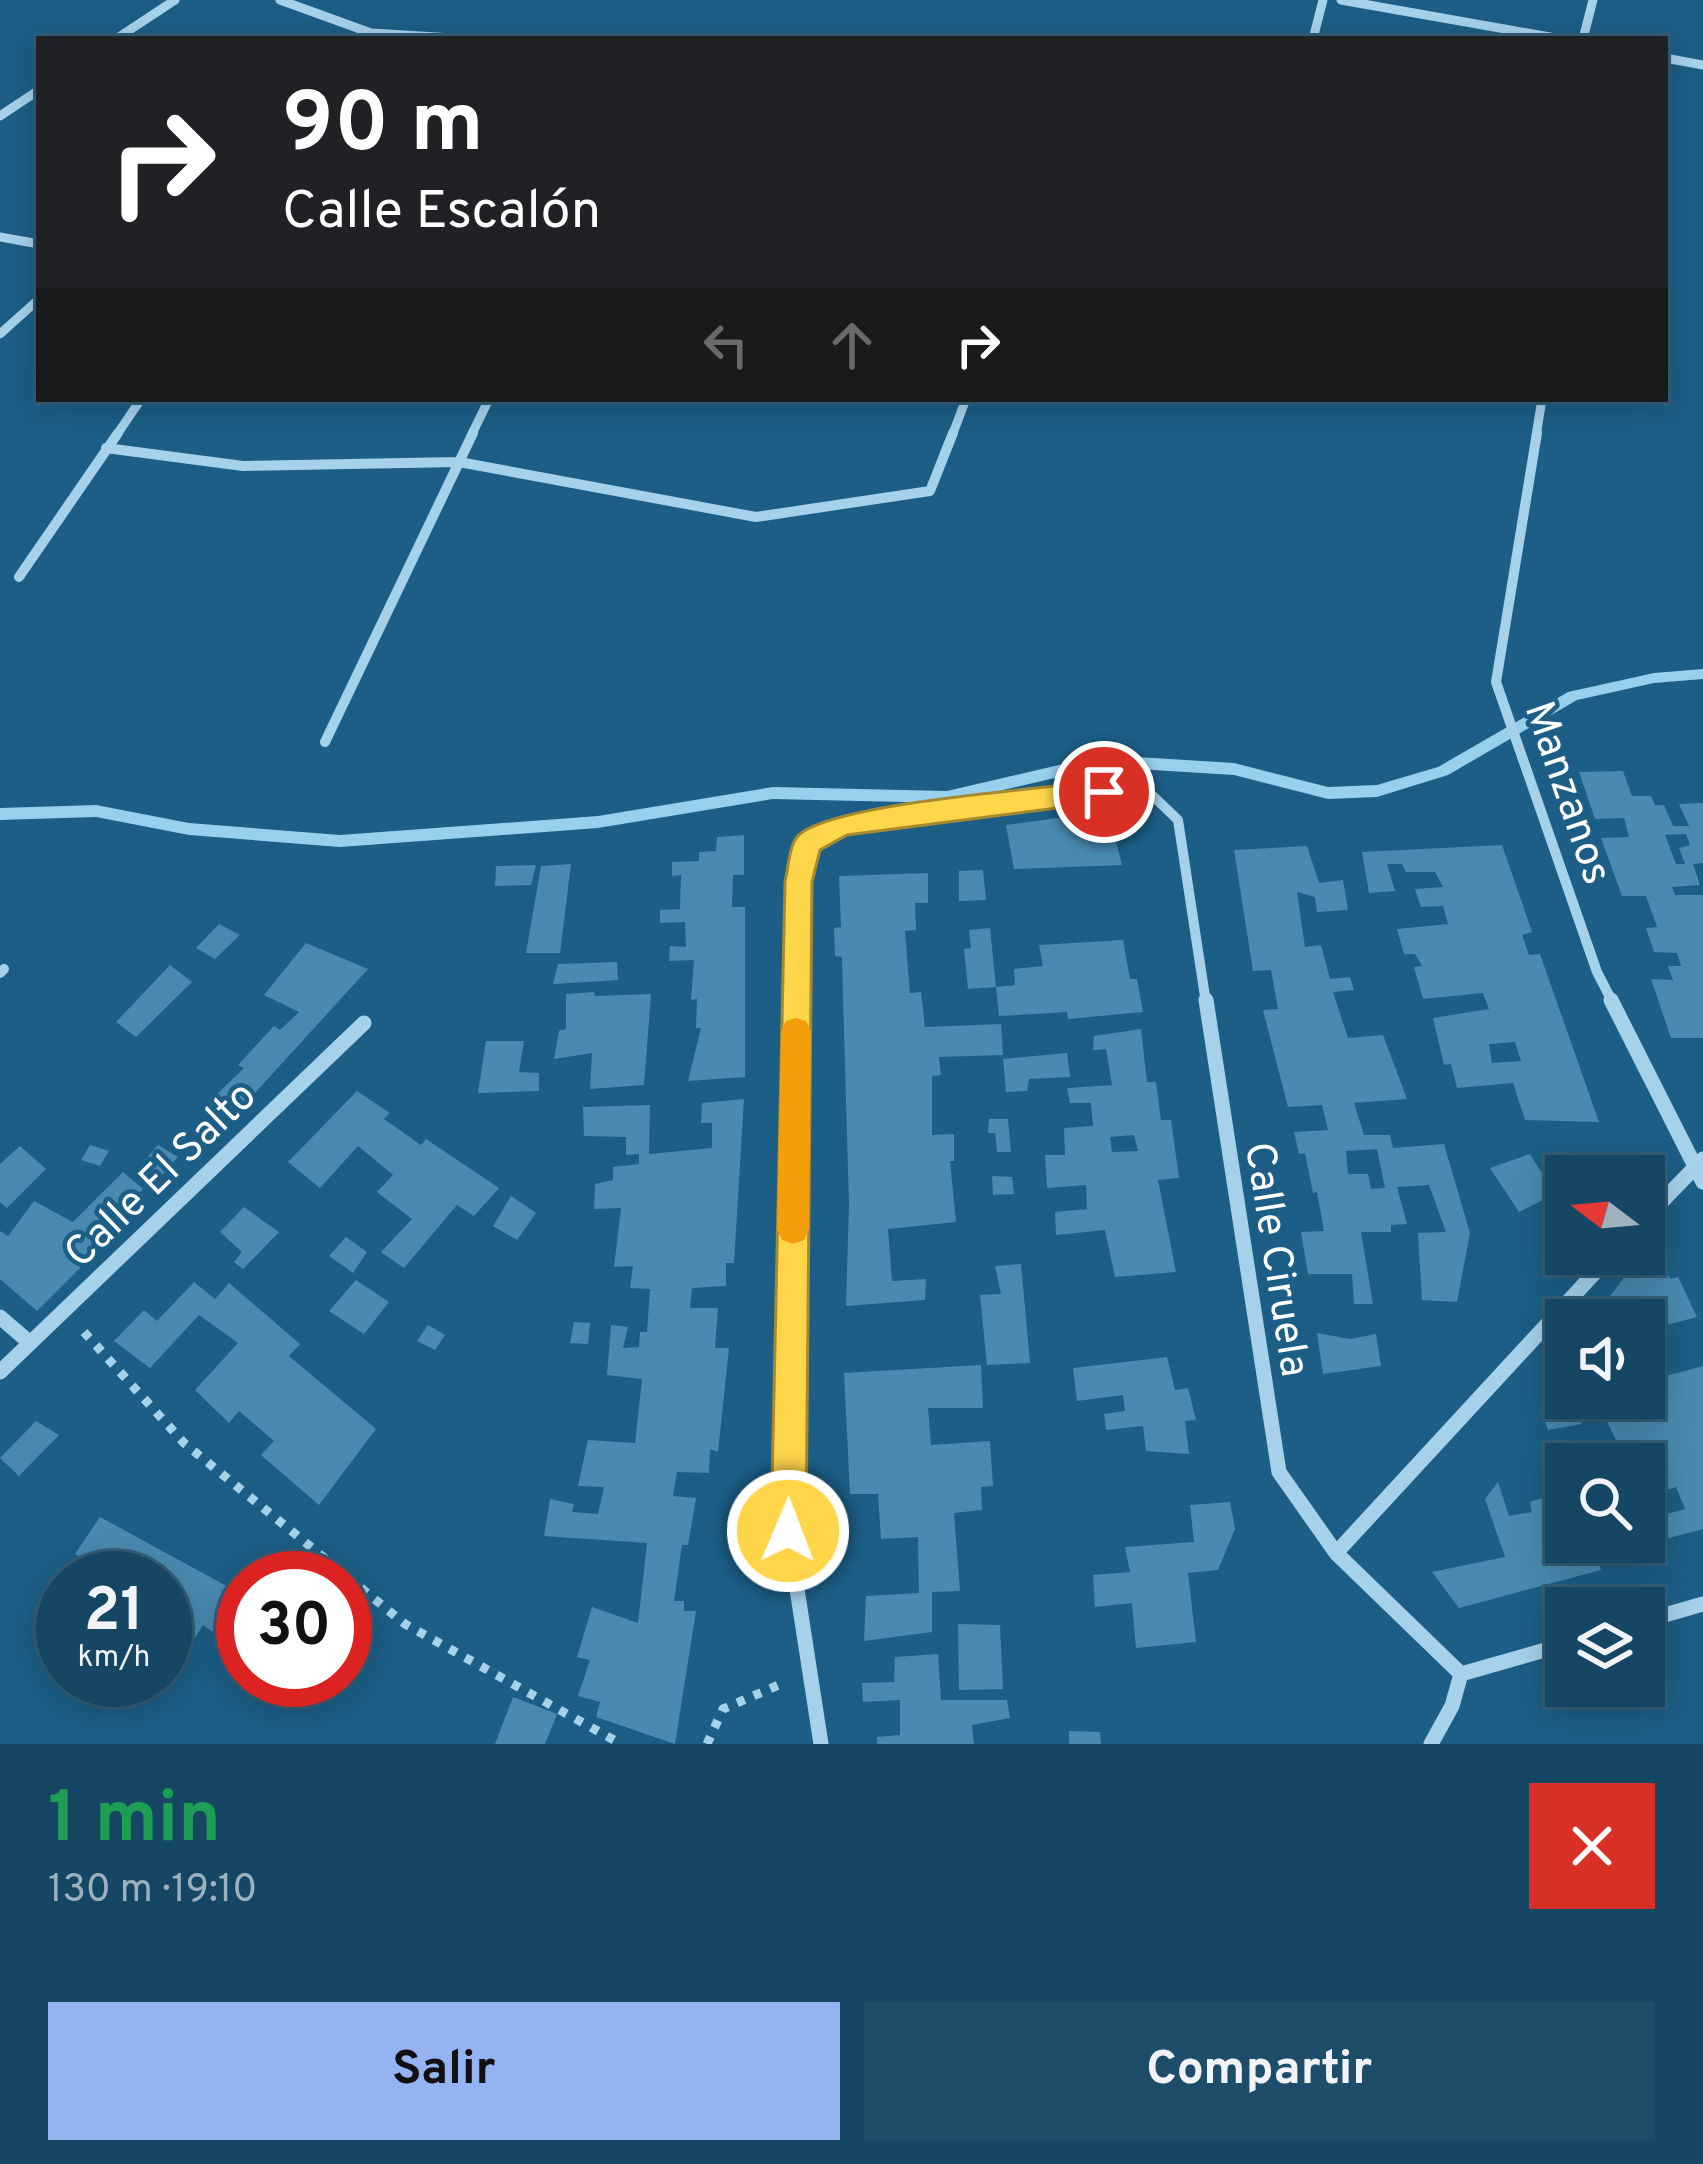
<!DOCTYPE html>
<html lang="es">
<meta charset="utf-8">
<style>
:root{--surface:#154664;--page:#1e4d6a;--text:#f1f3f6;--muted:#9db1bf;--line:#345e78;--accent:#95b2f1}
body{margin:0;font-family:Overpass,sans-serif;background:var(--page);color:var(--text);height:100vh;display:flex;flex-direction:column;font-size:45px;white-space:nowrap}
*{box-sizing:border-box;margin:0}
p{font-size:39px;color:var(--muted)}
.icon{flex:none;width:66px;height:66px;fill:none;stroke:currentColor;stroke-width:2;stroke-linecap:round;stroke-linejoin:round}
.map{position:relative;height:1744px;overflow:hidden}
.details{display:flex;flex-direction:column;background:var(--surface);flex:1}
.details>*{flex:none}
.banner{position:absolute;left:36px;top:36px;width:1632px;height:366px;border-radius:0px;box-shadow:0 6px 30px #0003,0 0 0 3px var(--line);background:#202124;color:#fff;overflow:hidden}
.needle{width:78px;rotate:286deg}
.tools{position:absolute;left:1545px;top:1155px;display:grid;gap:24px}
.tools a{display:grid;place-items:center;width:120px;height:120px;border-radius:0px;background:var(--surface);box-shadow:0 6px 30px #0003,0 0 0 3px var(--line);font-size:60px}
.speed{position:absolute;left:36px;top:1551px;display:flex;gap:24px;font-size:60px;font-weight:700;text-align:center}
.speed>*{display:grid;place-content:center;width:156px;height:156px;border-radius:50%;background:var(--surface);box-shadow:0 6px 30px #0003,0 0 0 3px var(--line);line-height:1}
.speed small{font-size:30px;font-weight:400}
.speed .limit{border:18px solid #d22;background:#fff;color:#111}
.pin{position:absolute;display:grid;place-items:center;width:102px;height:102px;color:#fff;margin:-51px;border:6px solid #fff;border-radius:50%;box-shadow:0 3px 12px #0007}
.me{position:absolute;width:132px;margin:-66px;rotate:1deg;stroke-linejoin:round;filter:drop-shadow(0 0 9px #0008)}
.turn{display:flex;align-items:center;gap:42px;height:252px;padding:0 48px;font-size:54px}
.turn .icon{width:156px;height:156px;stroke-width:2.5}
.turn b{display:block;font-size:84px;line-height:102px}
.lanes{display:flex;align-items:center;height:114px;padding:0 48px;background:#0003;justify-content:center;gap:60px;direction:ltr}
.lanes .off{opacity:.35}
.round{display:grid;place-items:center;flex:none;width:126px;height:126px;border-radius:0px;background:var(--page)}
.overview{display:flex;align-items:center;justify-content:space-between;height:204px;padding:0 48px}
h1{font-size:72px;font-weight:700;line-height:90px;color:#1e9e55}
.button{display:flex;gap:24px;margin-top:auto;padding:24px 48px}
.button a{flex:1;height:138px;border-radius:0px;background:var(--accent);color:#111;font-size:48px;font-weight:700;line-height:138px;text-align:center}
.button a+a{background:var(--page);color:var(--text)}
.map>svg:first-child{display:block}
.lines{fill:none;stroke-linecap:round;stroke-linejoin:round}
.stream{fill:#98cfed;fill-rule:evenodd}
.building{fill:#4a8ab1;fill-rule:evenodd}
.path{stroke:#a5d1eb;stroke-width:9;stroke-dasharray:8 10;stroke-linecap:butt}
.minor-far2{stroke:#a5d1eb;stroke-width:9}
.minor-far1{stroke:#a5d1eb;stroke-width:10}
.minor{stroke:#a5d1eb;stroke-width:15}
.route{fill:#ffd54a;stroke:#a68a30;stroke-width:3}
.slow{fill:#f59e0b}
.labels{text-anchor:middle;stroke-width:9;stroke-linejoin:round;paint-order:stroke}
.street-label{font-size:42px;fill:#fff;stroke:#1c5e86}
</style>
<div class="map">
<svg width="1703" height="1744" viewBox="0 0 1703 1744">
<rect width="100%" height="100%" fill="#1c5e86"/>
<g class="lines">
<!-- stream -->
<path class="stream" d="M1703 669V679L1654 683 1577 700 1448 775 1377 797 1328 799 1234 775 1137 769 1059 777 947 803 773 799 598 828 340 847 189 835 96 817 0 820V808L96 805 189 823 340 835 598 816 773 787 947 791 1059 765 1137 757 1234 763 1328 787 1377 785 1438 767 1568 692 1654 673Z"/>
</g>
<!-- building -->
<path class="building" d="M1623 771 1632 796H1651L1655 805H1664L1673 826H1689L1679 804 1703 803V863L1693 864 1700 885 1672 887 1675 895H1703V1038H1671L1651 979 1673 980 1668 966H1681L1677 953 1654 952 1646 928 1657 927 1646 896H1622L1601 838 1629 837 1624 818 1595 819 1579 772ZM1686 834 1690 845 1679 848 1685 864H1676L1665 835Z
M1108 811 1122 865 1014 869 1006 825Z
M744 835V875H733L732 907H745V1077L688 1081 701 1028H696L697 999 691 1000 694 960 669 961 670 946 686 947 685 922 660 923V910L680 909 681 875 672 876V862L699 861V852L716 851 717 837Z
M1502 845 1532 932 1522 935 1529 955 1540 954 1599 1122 1525 1120 1513 1083 1457 1088 1451 1064 1444 1065 1433 1018 1489 1009 1483 993 1423 999 1414 967 1422 966 1415 954H1404L1397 929 1448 924 1443 906 1421 907 1415 889 1443 887 1435 872H1406L1402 864H1387L1395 891 1369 893 1362 852ZM1515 1042 1521 1061 1492 1063 1489 1044Z
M1307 846 1319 883 1343 880 1348 910 1317 912 1315 897 1297 892 1305 947 1321 945 1330 979 1350 977 1354 990 1333 992 1348 1038 1383 1035 1407 1099 1354 1103 1364 1135H1390L1393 1148 1444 1144 1470 1233 1457 1302 1422 1300 1418 1233 1446 1232 1429 1185 1397 1187 1407 1224 1391 1225V1232H1361L1373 1304H1354L1352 1274H1308L1301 1232 1324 1231 1317 1192 1313 1193 1305 1153 1299 1154 1294 1132 1328 1130 1322 1105 1288 1107 1263 1010 1278 1009 1271 970 1253 971 1234 850ZM1377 1149 1385 1188 1371 1189 1368 1174H1348L1346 1151Z
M571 864 560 953H526L541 866Z
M536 865 531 885 495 886 496 866Z
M983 870 986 900 959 901V871Z
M928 873V903H915L916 930 905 931 910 993 921 992 925 1027 1001 1024 1003 1055 939 1057 941 1075 932 1076V1135L954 1134V1161H950L956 1222 888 1229 892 1281 926 1279 925 1300 846 1306 849 1204 843 997 842 957 835 956 834 928 841 927 839 876Z
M219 924 240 935 215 959 196 948Z
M990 928 996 987 968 989 964 949 971 948 969 930Z
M1123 940 1130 979H1137L1143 1012 1068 1019 1067 1012 999 1016 996 987 1015 985 1014 969 1043 966 1039 945Z
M306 943 368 969 232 1118 209 1102 244 1068 238 1065 274 1026 280 1030 299 1012 264 995Z
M617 962 618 980 553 984 558 964Z
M170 965 192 982 136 1037 116 1022Z
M594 992 595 996 651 994 644 1085 590 1089 592 1053 554 1059 559 1031 566 1029V994Z
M1141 1029 1147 1082H1156L1161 1120H1171L1179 1178 1158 1180 1176 1272 1115 1277 1105 1230 1056 1235 1055 1212 1087 1209 1086 1185 1047 1188 1045 1155H1065L1064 1128 1093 1126 1091 1103H1070L1067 1088 1112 1085 1106 1049 1093 1050 1094 1036ZM1134 1135 1138 1151 1112 1152 1110 1137Z
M486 1041H524L519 1072 539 1073V1091L478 1093Z
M1067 1053 1070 1077 1029 1079 1027 1091 1006 1092 1003 1059Z
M357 1091 390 1113 384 1119 421 1145 426 1139 499 1188 474 1216 457 1205 404 1268 381 1252 412 1219 377 1192 393 1175 358 1146 320 1188 288 1162Z
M744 1099 734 1263H726V1286L692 1288 690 1308H718L715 1348H729L718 1452 710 1449 709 1473 677 1472 673 1496 696 1498 688 1545H682L674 1601H684V1611H696L675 1744 596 1717 600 1702 578 1696 590 1660 577 1657 592 1607 638 1623 647 1543 544 1536 550 1499 574 1504 572 1512 598 1514 604 1487 578 1486 588 1440 635 1443 642 1379 607 1375 611 1325 628 1327 623 1348 639 1347 640 1332H647L650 1289 630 1288 633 1266 614 1267 621 1208 594 1209 595 1184 613 1180V1167L639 1164V1154L626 1155V1137L584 1136 583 1107 650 1105 649 1154 712 1148V1123H701L702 1103Z
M989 1119H1008L1011 1152H997L995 1133H988Z
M90 1145 109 1151 100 1166 81 1160Z
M158 1145 178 1157 161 1176 142 1164Z
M20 1146 46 1169 7 1208 0 1202V1164Z
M1530 1154 1555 1194 1519 1212 1490 1168Z
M123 1172 143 1189 132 1199 141 1207 37 1311 0 1279V1231L8 1236 34 1201 73 1222Z
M992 1176 1012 1177 1014 1194 993 1195Z
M511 1196 536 1213 517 1240 493 1226Z
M244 1207 279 1232 243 1269 234 1262 242 1252 220 1232Z
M346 1237 367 1252 353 1273 329 1256Z
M1653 1239 1670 1279 1678 1277 1697 1317 1644 1331V1320H1592Z
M1021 1264 1030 1363 987 1365 980 1295 1001 1294 995 1266Z
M356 1280 389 1302 364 1334 329 1311Z
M194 1282 215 1299 229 1283 300 1344 289 1356 376 1429 319 1505 261 1455 274 1441 239 1411 229 1423 195 1390 238 1343 199 1315 150 1368 114 1341 144 1310 157 1321Z
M574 1322 590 1323 588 1344 570 1343Z
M428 1325 445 1335 435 1350 417 1341Z
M1317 1333 1350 1339 1376 1334 1381 1366 1323 1374Z
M1167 1357 1175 1390 1188 1388 1196 1420 1185 1421 1189 1454 1146 1451 1143 1426 1106 1430 1104 1414 1125 1411 1123 1395 1077 1401 1073 1368Z
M981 1365 983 1408H928L931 1445 990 1441 993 1486 981 1487 982 1510 954 1513 960 1591 932 1592V1632L864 1641 866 1596 919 1593 918 1537 881 1539 878 1494H850L844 1373Z
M1703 1366V1529L1628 1549 1625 1542H1644V1497L1650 1495 1644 1464 1625 1460 1606 1419 1619 1415 1613 1398H1644V1382ZM1676 1487 1685 1509 1659 1516 1650 1495Z
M1570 1402 1582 1424 1548 1430 1541 1410Z
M36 1421 59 1435 19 1476 0 1458Z
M1498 1482 1509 1516 1532 1512 1530 1502 1566 1490V1542H1591L1601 1570 1459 1608 1432 1572 1505 1557 1485 1499Z
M1230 1502 1235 1529 1218 1570 1188 1573 1196 1642 1136 1648 1132 1603 1095 1607 1093 1575 1130 1572 1125 1547 1194 1542 1190 1505Z
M100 1517 243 1595V1607L220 1637 203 1625 186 1653 165 1642V1631L178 1614 165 1608V1578H95L101 1568 75 1554Z
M958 1624 1000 1625 1003 1689 959 1690Z
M938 1654 941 1700H1007L1010 1718 972 1725 974 1744H877V1737L900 1735V1700L863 1702 862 1683 894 1682 895 1657Z
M513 1697 557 1714 545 1744H495Z
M1069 1731 1100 1732 1101 1744H1069Z"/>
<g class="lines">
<!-- path -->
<path class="path" d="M84 1332 184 1443 405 1624 621 1744
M707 1744 723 1709 781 1684"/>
<!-- minor-far2 -->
<path class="minor-far2" d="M280 0 371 33 469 39
M1341 0 1561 39
M116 39 175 0
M1313 39 1323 0
M1583 39 1593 0
M1665 58 1703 65
M0 116 39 90
M0 237 39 244
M0 334 39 299
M116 436 141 399
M471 436 489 399
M952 436 966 399
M1536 436 1542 399"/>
<!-- minor-far1 -->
<path class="minor-far1" d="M1537 433 1496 682 1597 972 1613 1003
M106 448 243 466 459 462 756 517 930 491 953 433
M19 577 118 433
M325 742 473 433
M0 973 4 969
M797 1003 799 882 808 843 842 824 1104 792 1153 796 1178 820 1206 1003"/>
<!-- minor -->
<path class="minor" d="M797 1000 788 1531 821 1744
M1206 1000 1279 1472 1336 1553 1461 1674
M1611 1000 1703 1182
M1644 1220 1703 1159
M0 1317 29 1342
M0 1372 364 1023
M1336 1553 1612 1254
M1644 1621 1703 1604
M1461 1674 1566 1644
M1431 1744 1452 1706 1461 1674"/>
</g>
<!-- route -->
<path class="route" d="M1104 781 1117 792 1104 802 847 835 820 850 812 882 806 1531 801 1544 788 1549 776 1544 771 1531 785 882C788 869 789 847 797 837 825 803 1050 788 1104 781Z"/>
<!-- slow -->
<path class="slow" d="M796 1018 806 1021 811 1031 809 1229 804 1240 793 1244 782 1240 777 1229 781 1031 786 1021Z"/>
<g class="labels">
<!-- street labels -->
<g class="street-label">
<text transform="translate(1570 792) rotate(71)" y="15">Manzanos</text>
<text transform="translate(159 1173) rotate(-44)" y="15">Calle El Salto</text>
<text transform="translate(1279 1259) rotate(81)" y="15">Calle Ciruela</text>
</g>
</g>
</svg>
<div class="tools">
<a><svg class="needle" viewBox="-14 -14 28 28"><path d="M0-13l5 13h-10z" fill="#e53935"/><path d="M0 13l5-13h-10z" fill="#9db1bf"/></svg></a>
<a><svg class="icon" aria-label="sound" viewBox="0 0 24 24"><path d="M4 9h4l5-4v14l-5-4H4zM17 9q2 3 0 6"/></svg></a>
<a><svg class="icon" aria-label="search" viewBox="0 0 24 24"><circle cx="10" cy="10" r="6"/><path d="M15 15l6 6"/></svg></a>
<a><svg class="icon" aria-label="layers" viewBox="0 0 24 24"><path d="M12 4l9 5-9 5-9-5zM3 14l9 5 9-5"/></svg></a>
</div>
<div class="speed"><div>21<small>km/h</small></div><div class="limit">30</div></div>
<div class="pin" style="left:1104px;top:792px;background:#d93025"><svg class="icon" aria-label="arrive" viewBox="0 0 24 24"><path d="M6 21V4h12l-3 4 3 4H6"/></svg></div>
<svg class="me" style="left:788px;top:1531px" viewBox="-20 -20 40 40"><circle r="17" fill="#ffd54a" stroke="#fff" stroke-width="3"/><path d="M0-11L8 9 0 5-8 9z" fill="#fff"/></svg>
<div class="banner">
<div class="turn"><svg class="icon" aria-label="right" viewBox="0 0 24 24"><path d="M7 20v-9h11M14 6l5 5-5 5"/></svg><div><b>90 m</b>Calle Escalón</div></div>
<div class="lanes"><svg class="icon off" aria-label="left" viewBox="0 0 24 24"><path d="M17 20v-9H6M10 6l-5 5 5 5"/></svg><svg class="icon off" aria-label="ahead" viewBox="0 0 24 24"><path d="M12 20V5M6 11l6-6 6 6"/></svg><svg class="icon" aria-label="right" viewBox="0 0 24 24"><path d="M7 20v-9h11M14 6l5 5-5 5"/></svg></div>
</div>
</div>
<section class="details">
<div class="overview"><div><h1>1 min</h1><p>130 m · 19:10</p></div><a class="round" style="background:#d93025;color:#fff"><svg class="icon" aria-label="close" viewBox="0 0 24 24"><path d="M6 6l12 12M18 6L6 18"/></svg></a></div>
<div class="button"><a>Salir</a><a>Compartir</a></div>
</section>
